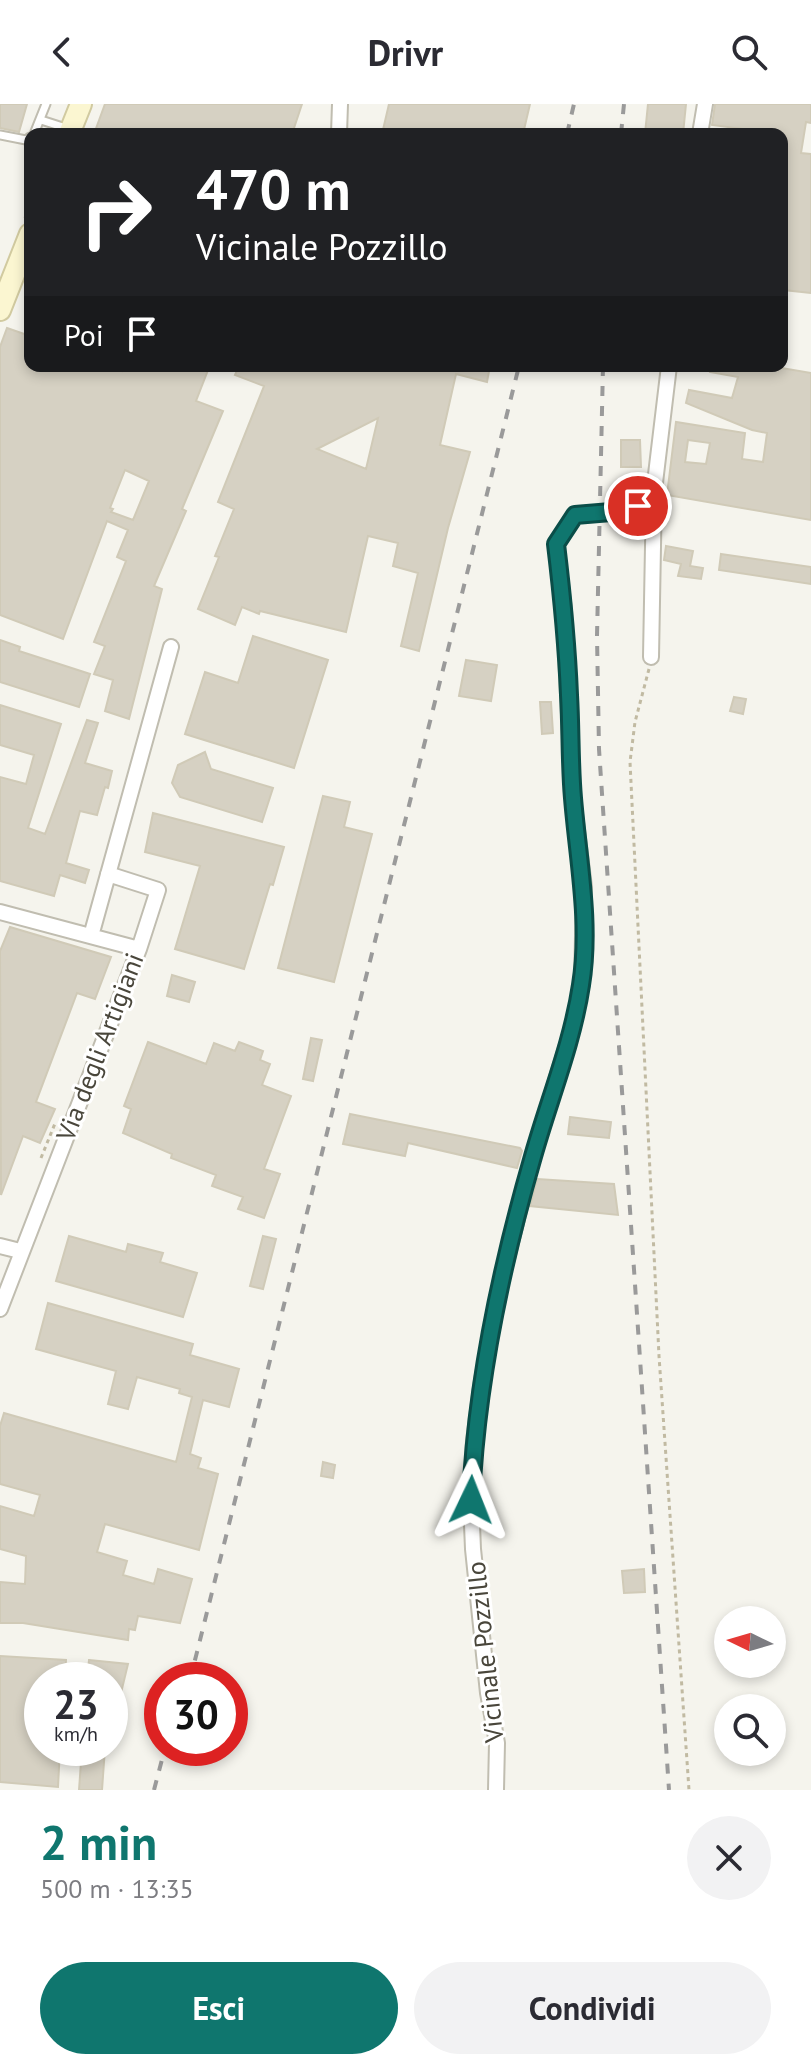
<!DOCTYPE html>
<html lang="it">
<meta charset="utf-8">
<style>
:root{--surface:#fff;--page:#f2f2f3;--text:#2b2b33;--muted:#7c7c81;--accent:#0f766e}
body{margin:0;font-family:"PT Sans",sans-serif;background:var(--page);color:var(--text);height:100vh;display:flex;flex-direction:column;font-size:30px;white-space:nowrap}
*{box-sizing:border-box;margin:0}
p{font-size:26px;color:var(--muted)}
.icon{flex:none;width:44px;height:44px;fill:none;stroke:currentColor;stroke-width:2;stroke-linecap:round;stroke-linejoin:round}
.map{position:relative;height:1686px;overflow:hidden}
.details{display:flex;flex-direction:column;background:var(--surface);flex:1}
.details>*{flex:none}
.banner{position:absolute;left:24px;top:24px;width:764px;height:244px;border-radius:16px;box-shadow:0 4px 12px #0003;background:#202124;color:#fff;overflow:hidden}
.needle{width:52px;rotate:275deg}
.buttons{position:absolute;left:714px;top:1502px;display:grid;gap:16px}
.buttons a{display:grid;place-items:center;width:72px;height:72px;border-radius:50%;background:var(--surface);box-shadow:0 4px 12px #0003;font-size:40px}
.speed{position:absolute;left:24px;top:1558px;display:flex;gap:16px;font-size:40px;font-weight:700;text-align:center}
.speed>*{display:grid;place-content:center;width:104px;height:104px;border-radius:50%;background:var(--surface);box-shadow:0 4px 12px #0003;line-height:1}
.speed small{font-size:20px;font-weight:400}
.speed .limit{border:12px solid #d22;background:#fff;color:#111}
.pin{position:absolute;display:grid;place-items:center;width:68px;height:68px;color:#fff;margin:-34px;border:4px solid #fff;border-radius:50%;box-shadow:0 2px 8px #0007}
.me{position:absolute;width:88px;margin:-44px;rotate:2deg;stroke-linejoin:round;filter:drop-shadow(0 0 6px #0008)}
.turn{display:flex;align-items:center;gap:28px;height:168px;padding:0 40px;font-size:36px}
.turn .icon{width:104px;height:104px;stroke-width:2.5}
.turn b{display:block;font-size:56px;line-height:68px}
.then{display:flex;align-items:center;height:76px;padding:0 40px;background:#0003;gap:16px;font-size:30px}
.round{display:grid;place-items:center;flex:none;width:84px;height:84px;border-radius:42px;background:var(--page)}
.overview{display:flex;align-items:center;justify-content:space-between;height:136px;padding:0 40px}
h1{font-size:48px;font-weight:600;line-height:60px;color:var(--accent)}
.primary-button{display:flex;gap:16px;margin-top:auto;padding:16px 40px}
.primary-button a{flex:1;height:92px;border-radius:48px;background:var(--accent);color:#fff;font-size:32px;font-weight:600;line-height:92px;text-align:center}
.primary-button a+a{background:var(--page);color:var(--text)}
header{display:flex;justify-content:space-between;align-items:center;height:104px;padding:0 40px;background:var(--surface);font-size:36px;font-weight:600}
.map>svg:first-child{display:block}
.building{fill:#d6d1c3;stroke:#d0cab7;stroke-width:2;fill-rule:evenodd}
.lines{fill:none;stroke-linecap:round;stroke-linejoin:round}
.service-casing{stroke:#c0bdb0;stroke-width:11}
.minor-casing{stroke:#c0bdb0;stroke-width:18}
.secondary-casing{stroke:#d1caa0;stroke-width:24}
.path{stroke:#c1baa2;stroke-width:3;stroke-dasharray:4 4;stroke-linecap:butt}
.service{stroke:#fff;stroke-width:7}
.minor{stroke:#fff;stroke-width:14}
.secondary{stroke:#fbf6d1;stroke-width:20}
.rail{stroke:#9a9a9a;stroke-width:4;stroke-dasharray:10 10;stroke-linecap:butt}
.route-casing{stroke:#0a4d48;stroke-width:20}
.route{stroke:#0f766e;stroke-width:14}
.labels{text-anchor:middle;stroke-width:6;stroke-linejoin:round;paint-order:stroke}
.street-label{font-size:26px;fill:#49463b;stroke:#fff}
</style>
<header><svg class="icon" aria-label="back" viewBox="0 0 24 24"><path d="M15 5l-7 7 7 7"/></svg>Drivr<svg class="icon" aria-label="search" viewBox="0 0 24 24"><circle cx="10" cy="10" r="6"/><path d="M15 15l6 6"/></svg></header>
<div class="map">
<svg width="811" height="1686" viewBox="0 0 811 1686">
<rect width="100%" height="100%" fill="#f5f4ed"/>
<!-- building -->
<path class="building" d="M0 0H27L19 28 0 24Z
M105 0H302L292 30H94Z
M389 0H530L523 30H382Z
M648 0H686L683 30H645Z
M715 0H811V19L806 18 801 49 811 50V189L784 186 787 163 782 162V30L712 21Z
M7 224 30 232V262H110L122 267 123 262H197L208 266 196 297 223 307 182 405 186 407 154 482 162 485 129 615 105 607 113 576 94 570 105 542 94 538 126 457 117 453 128 426 107 417 63 535 0 511V243ZM125 366 149 377 133 416 111 408 113 405 110 404Z
M239 262H288L299 267 301 262H490L487 278 456 270 440 341 470 348 448 424 419 547 401 542 418 469 393 462 398 439 368 432 346 528 260 507 259 510 242 503 235 521 198 505 219 453 215 452 234 405 218 398 264 282 235 271ZM378 314 366 365 317 345Z
M711 262H770L811 269V416L667 391 676 318 745 329 742 355 763 358 767 329 752 326 686 299 689 286 732 294 738 273 710 268ZM688 336 710 339 706 360 685 358Z
M621 336H640L641 363H621Z
M666 442 693 447 690 462 703 464 701 475 678 472 681 460 664 456Z
M721 450 811 463V480L719 466Z
M253 532 328 556 294 664 185 630 205 568 238 579Z
M0 536 20 543 19 547 90 570 79 603 0 578Z
M466 556 497 561 491 597 459 592Z
M734 593 746 595 743 610 730 607Z
M540 598H551L553 629 542 630Z
M0 601 61 620 28 724 45 730 87 616 98 619 85 659 112 667 108 684 105 683 97 711 80 707 66 759 89 766 85 779 60 771 54 792 0 777V673L26 680 34 651 0 641Z
M205 648 211 665 273 684 262 718 180 693 172 679 178 661Z
M323 692 350 698 344 723 372 730 334 878 278 864Z
M153 709 284 743 273 781 270 780 244 865 175 845 200 762 145 748Z
M10 823 111 853 95 895 77 889 36 998 55 1005 40 1039 23 1032 1 1091 0 847Z
M172 871 195 878 189 898 167 892Z
M311 934 322 936 313 977 303 975Z
M148 938 206 960 214 939 235 947 239 938 263 947 260 956 270 960 262 981 291 992 264 1065 280 1070 264 1114 238 1105 243 1093 212 1082 216 1071 171 1054 172 1050 123 1029 131 1005 124 1002Z
M350 1010 520 1044 522 1047 517 1064 408 1039 405 1052 343 1040Z
M570 1013 611 1018 609 1034 568 1030Z
M537 1075 614 1080 618 1111 530 1102Z
M69 1132 126 1148 128 1140 163 1149 160 1158 197 1169 183 1213 56 1177Z
M263 1132 276 1135 263 1185 250 1182Z
M48 1199 193 1240 190 1251 239 1265 229 1303 203 1296 190 1350 201 1354 198 1364 218 1370 199 1446 105 1420 97 1448 127 1457 123 1471 154 1480 158 1465 192 1475 180 1519 138 1512 135 1526 129 1525 128 1536 23 1519H0V1478L25 1480 26 1452 0 1445V1402L34 1412 40 1391 0 1380V1322L4 1309 176 1358 192 1293 179 1289 180 1285 137 1273 128 1305 108 1300 116 1267 36 1245Z
M323 1358 335 1361 333 1374 321 1372Z
M644 1465 645 1488 624 1489 622 1467Z
M0 1552 66 1556 65 1576H42V1644H60L58 1683 0 1678Z
M89 1556 128 1560 114 1618 110 1617V1576H87Z
M82 1644H105L102 1686H79Z"/>
<g class="lines">
<!-- service casing -->
<g class="service-casing">
<path id="service" d="M41 16 69 25
M34 30 46 0
M0 31 26 36 30 33"/>
</g>
<!-- minor casing -->
<g class="minor-casing">
<path id="minor" d="M339 30 340 0
M700 30 705 0
M651 553 654 387 669 262
M0 808 139 845
M91 832 171 543
M0 1142 20 1147
M0 1205 139 845 158 786 108 770
M496 1686 497 1639 488 1589 473 1445 471 1396 474 1337 482 1276 501 1178 531 1059 571 928 582 879 584 783 573 694 564 506 556 440 575 411C609 408 628 411 654 387"/>
</g>
<!-- secondary casing -->
<g class="secondary-casing">
<path id="secondary" d="M69 30 81 0
M0 206 30 130"/>
</g>
<!-- path -->
<path class="path" d="M25 114 30 102
M649 565 635 618 630 658 659 1252 689 1686
M41 1054 56 1017"/>
<!-- service -->
<use href="#service" class="service"/>
<!-- minor -->
<use href="#minor" class="minor"/>
<!-- secondary -->
<use href="#secondary" class="secondary"/>
<!-- rail -->
<path class="rail" d="M567 30 574 0
M621 30 624 0
M603 262 597 532 599 645 669 1686
M190 1576 519 262
M154 1686 165 1644"/>
</g>
<g class="lines">
<!-- route casing -->
<g class="route-casing">
<path id="route" d="M471 1396C476 1281 500 1167 532 1056 548 998 572 941 581 881 591 819 578 756 573 694 570 660 571 625 569 591 567 540 562 490 556 440L575 411 623 407 638 402"/>
</g>
<!-- route -->
<use href="#route" class="route"/>
</g>
<g class="labels">
<!-- street labels -->
<g class="street-label">
<text transform="translate(100 943) rotate(-69)" y="9">Via degli Artigiani</text>
<text transform="translate(485 1548) rotate(-96)" y="9">Vicinale Pozzillo</text>
</g>
</g>
</svg>
<div class="buttons">
<a><svg class="needle" viewBox="-14 -14 28 28"><path d="M0-13l5 13h-10z" fill="#e53935"/><path d="M0 13l5-13h-10z" fill="#7c7c81"/></svg></a>
<a><svg class="icon" aria-label="search" viewBox="0 0 24 24"><circle cx="10" cy="10" r="6"/><path d="M15 15l6 6"/></svg></a>
</div>
<div class="speed"><div>23<small>km/h</small></div><div class="limit">30</div></div>
<div class="pin" style="left:638px;top:402px;background:#d93025"><svg class="icon" aria-label="arrive" viewBox="0 0 24 24"><path d="M6 21V4h12l-3 4 3 4H6"/></svg></div>
<svg class="me" style="left:471px;top:1396px" viewBox="-20 -20 40 40"><path d="M0-17L14 15 0 8-14 15z" fill="#0f766e" stroke="#fff" stroke-width="4"/></svg>
<div class="banner">
<div class="turn"><svg class="icon" aria-label="right" viewBox="0 0 24 24"><path d="M7 20v-9h11M14 6l5 5-5 5"/></svg><div><b>470 m</b>Vicinale Pozzillo</div></div>
<div class="then">Poi<svg class="icon" aria-label="arrive" viewBox="0 0 24 24"><path d="M6 21V4h12l-3 4 3 4H6"/></svg></div>
</div>
</div>
<section class="details">
<div class="overview"><div><h1>2 min</h1><p>500 m · 13:35</p></div><a class="round"><svg class="icon" aria-label="close" viewBox="0 0 24 24"><path d="M6 6l12 12M18 6L6 18"/></svg></a></div>
<div class="primary-button"><a>Esci</a><a>Condividi</a></div>
</section>
